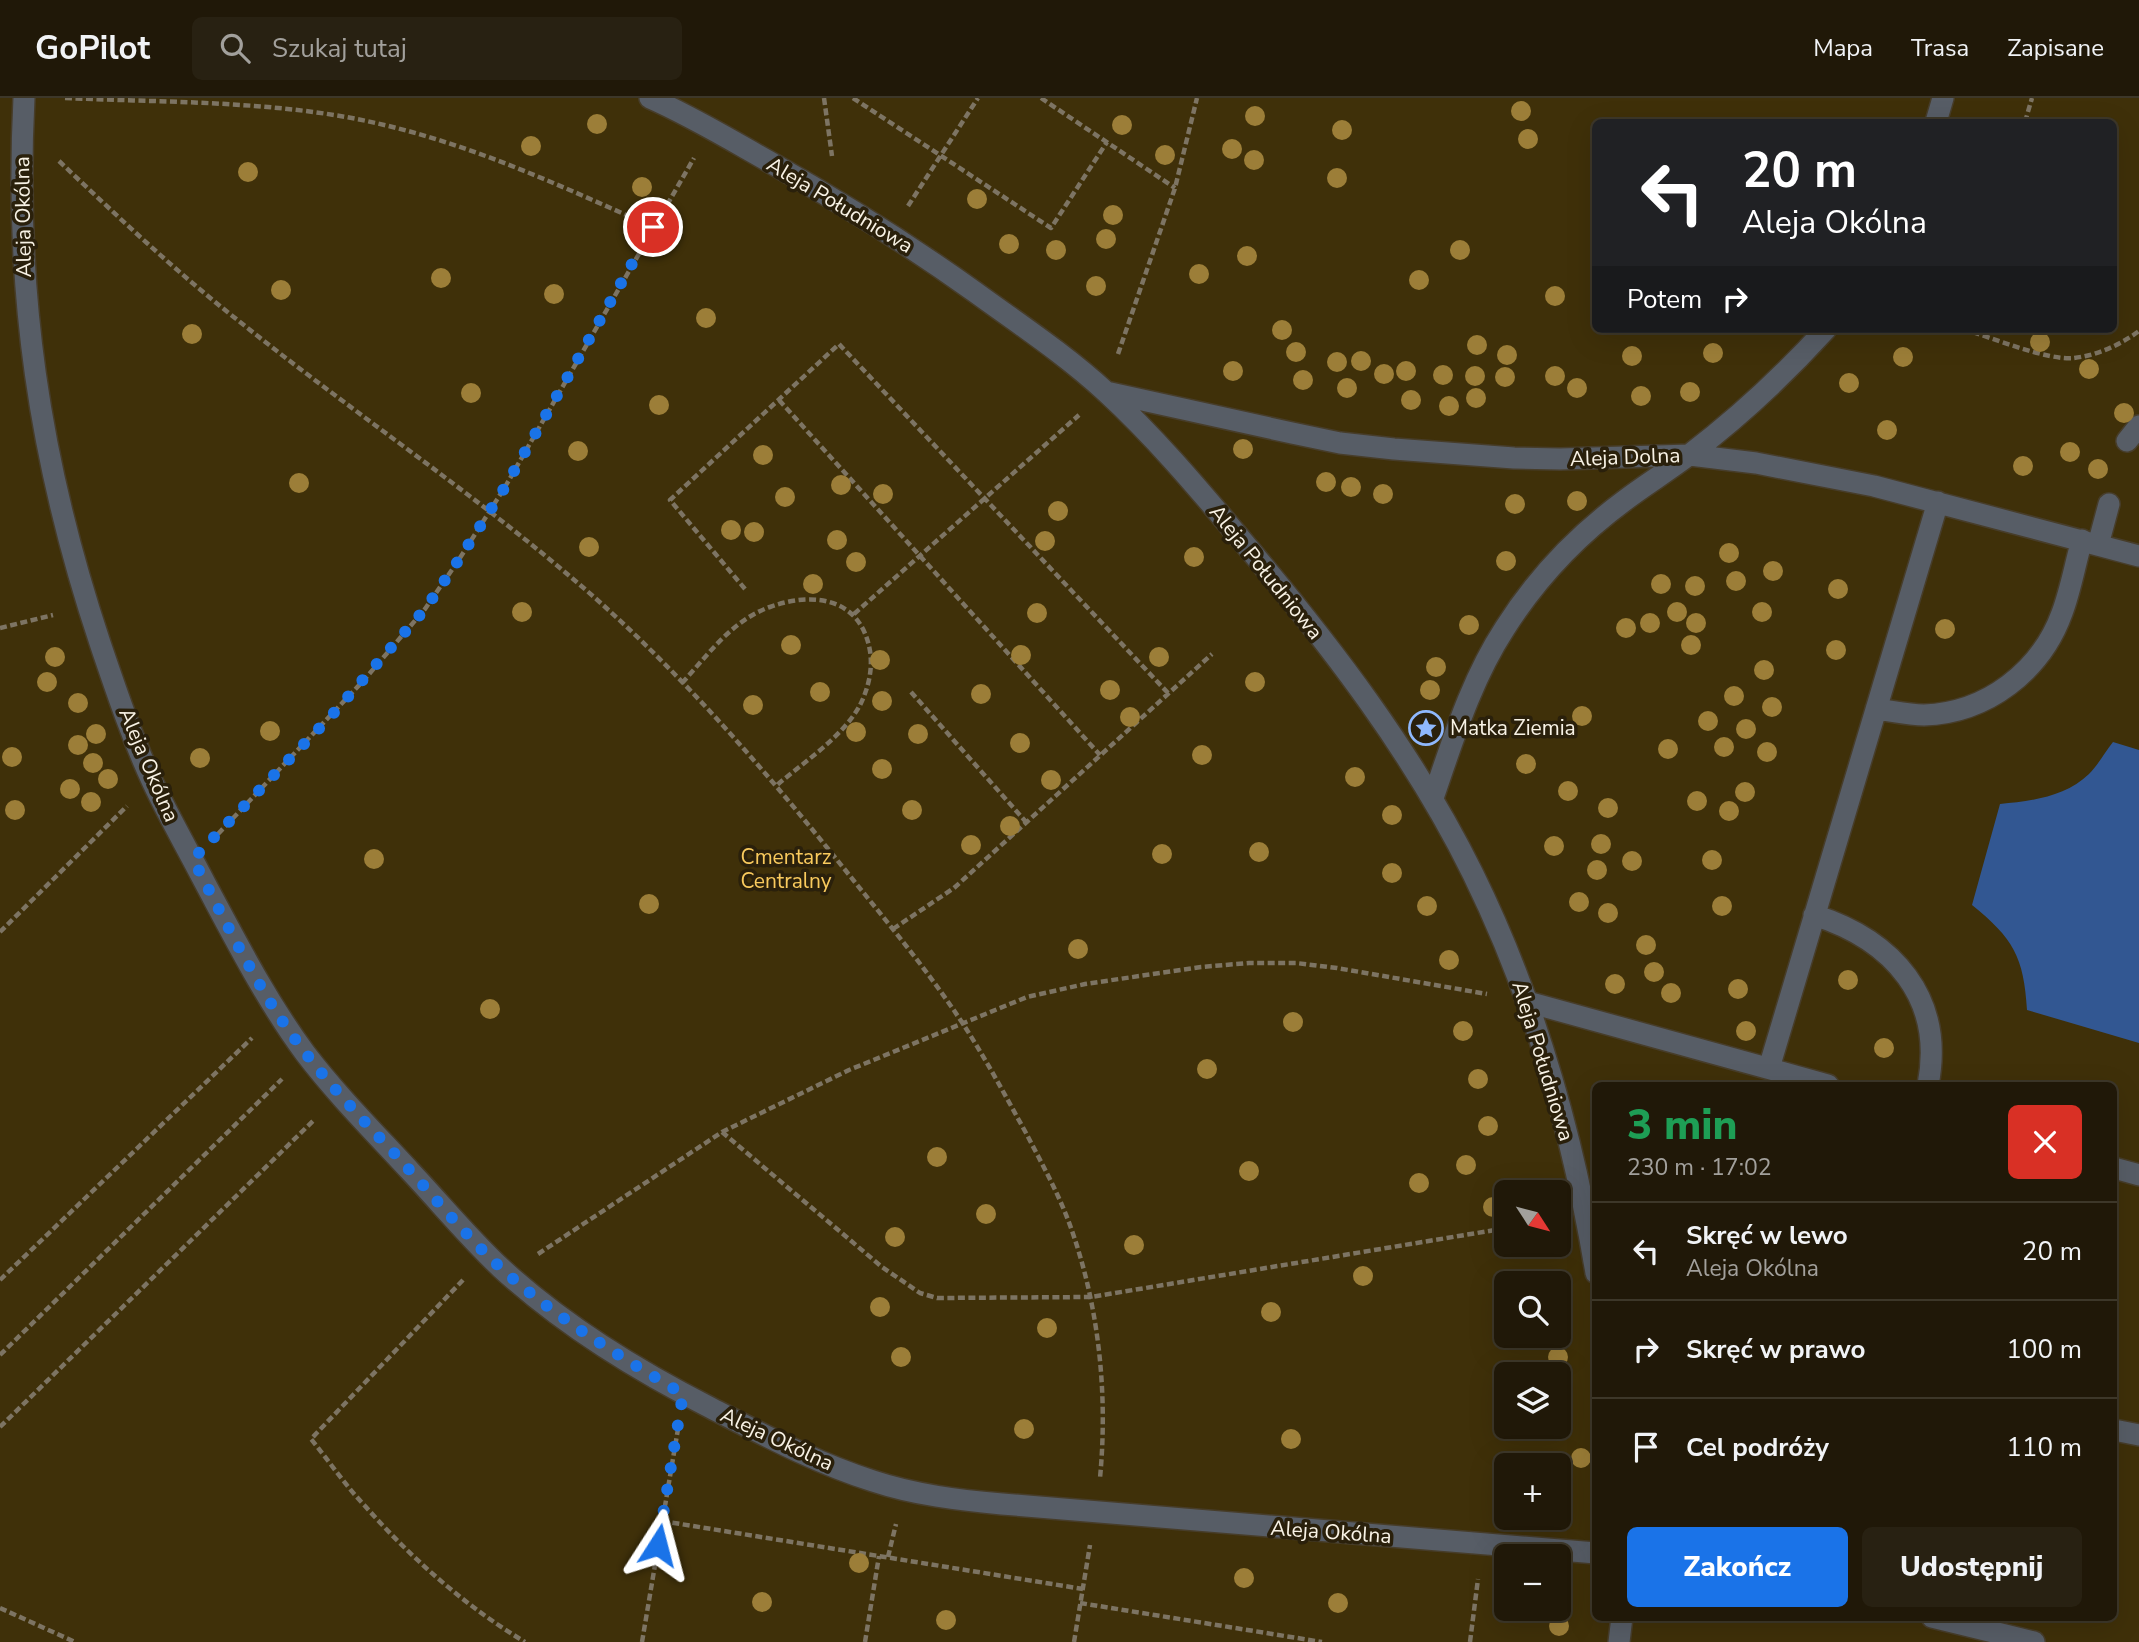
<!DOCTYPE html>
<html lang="pl">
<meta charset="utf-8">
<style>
:root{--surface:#201808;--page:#282112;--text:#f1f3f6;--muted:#a2a09c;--line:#3d3729;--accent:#1a73e8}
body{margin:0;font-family:"Nunito Sans",sans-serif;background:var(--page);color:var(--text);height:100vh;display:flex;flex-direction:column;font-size:26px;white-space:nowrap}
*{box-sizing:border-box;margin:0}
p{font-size:23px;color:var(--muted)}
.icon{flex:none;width:38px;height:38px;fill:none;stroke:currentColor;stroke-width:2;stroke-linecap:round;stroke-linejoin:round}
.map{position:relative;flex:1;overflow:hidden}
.sheet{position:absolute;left:1592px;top:984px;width:525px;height:539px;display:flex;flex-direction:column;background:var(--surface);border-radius:10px;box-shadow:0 7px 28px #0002,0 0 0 2px var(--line)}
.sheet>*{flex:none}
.top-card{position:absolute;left:1592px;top:21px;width:525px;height:214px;border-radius:10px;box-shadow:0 7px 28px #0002,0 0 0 2px var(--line);background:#202124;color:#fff;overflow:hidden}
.needle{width:46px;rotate:126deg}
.fabs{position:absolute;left:1494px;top:1082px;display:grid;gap:14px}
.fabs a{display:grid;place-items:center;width:77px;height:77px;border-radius:10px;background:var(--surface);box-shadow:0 7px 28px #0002,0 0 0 2px var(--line);font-size:35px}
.pin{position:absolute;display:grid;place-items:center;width:60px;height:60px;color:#fff;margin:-30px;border:4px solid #fff;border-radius:50%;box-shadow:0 2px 7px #0007}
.me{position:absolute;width:77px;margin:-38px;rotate:9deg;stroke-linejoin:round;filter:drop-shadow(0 0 5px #0008)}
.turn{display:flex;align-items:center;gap:24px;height:147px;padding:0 35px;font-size:32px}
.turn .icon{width:91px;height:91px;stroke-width:2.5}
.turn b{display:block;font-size:49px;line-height:60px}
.then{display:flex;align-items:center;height:66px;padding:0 35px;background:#0003;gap:14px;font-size:26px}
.round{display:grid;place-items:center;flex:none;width:74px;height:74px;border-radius:10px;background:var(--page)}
.summary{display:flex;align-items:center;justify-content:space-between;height:119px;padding:0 35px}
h1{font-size:42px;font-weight:800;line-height:52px;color:#1e9e55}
.button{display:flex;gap:14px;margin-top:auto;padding:14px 35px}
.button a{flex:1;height:80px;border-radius:10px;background:var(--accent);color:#fff;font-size:28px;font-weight:800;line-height:80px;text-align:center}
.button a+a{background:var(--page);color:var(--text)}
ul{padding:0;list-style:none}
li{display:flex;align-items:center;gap:21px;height:98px;padding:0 35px;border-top:2px solid var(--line)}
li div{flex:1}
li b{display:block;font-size:26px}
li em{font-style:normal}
header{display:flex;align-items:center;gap:42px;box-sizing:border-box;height:98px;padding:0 35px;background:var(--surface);border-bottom:2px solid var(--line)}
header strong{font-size:33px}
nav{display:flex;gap:38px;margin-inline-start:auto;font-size:24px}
.search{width:490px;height:63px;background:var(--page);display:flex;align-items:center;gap:18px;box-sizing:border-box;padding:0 24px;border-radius:10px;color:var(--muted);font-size:26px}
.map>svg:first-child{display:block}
.park{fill:#3f3009;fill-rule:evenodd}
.water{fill:#325792}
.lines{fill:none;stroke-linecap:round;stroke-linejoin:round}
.street-casing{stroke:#473d2a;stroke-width:24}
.path{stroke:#7d7463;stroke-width:4.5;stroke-dasharray:7 3.5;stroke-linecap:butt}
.street{stroke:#575d66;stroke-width:21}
.tree{fill:#9c7e38}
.route{stroke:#1a73e8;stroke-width:12;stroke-dasharray:0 21.6}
.labels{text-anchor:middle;stroke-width:7;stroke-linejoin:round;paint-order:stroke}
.street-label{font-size:21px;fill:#f8f2e5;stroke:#2a200b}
.poi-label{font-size:21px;fill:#f8f2e5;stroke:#2a200b;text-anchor:start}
.park-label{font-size:21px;fill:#f9ca5d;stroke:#2a200b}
</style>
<header>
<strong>GoPilot</strong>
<div class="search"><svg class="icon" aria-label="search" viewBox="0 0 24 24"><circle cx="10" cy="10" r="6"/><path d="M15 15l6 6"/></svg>Szukaj tutaj</div>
<nav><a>Mapa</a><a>Trasa</a><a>Zapisane</a></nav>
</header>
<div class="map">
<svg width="2139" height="1544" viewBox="0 0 2139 1544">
<rect width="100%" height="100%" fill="#2a200b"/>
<!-- park -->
<path class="park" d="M0 0H2139V1544H0ZM1596 24H2114V231H1596ZM1596 987H2114V1519H1596ZM1507 1094H1559V1146H1507ZM1507 1185H1559V1237H1507ZM1507 1276H1559V1328H1507ZM1507 1367H1559V1419H1507ZM1507 1458H1559V1510H1507Z"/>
<!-- water -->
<path class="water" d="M2113 644 2139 652V945L2027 912C2024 859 2013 840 1972 807L2000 706C2031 703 2065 699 2089 676 2098 667 2105 654 2113 644Z"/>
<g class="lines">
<!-- street casing -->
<g class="street-casing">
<path id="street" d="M24 0C14 192 39 362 100 545 116 592 132 640 153 685 169 719 188 752 205 785 236 843 266 902 305 955 337 997 375 1035 411 1074 441 1106 469 1140 501 1170 563 1227 636 1272 711 1310 764 1337 816 1365 873 1383 915 1397 959 1402 1002 1406L1596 1455
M650 0C691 18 729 41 768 63 839 103 908 146 975 194 1019 226 1066 257 1106 294 1157 341 1201 394 1245 446 1331 548 1414 656 1473 776 1535 902 1573 1037 1596 1175
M1936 24 1943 0
M1106 294 1292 335 1340 345 1394 351 1514 360 1560 361 1690 357 1756 365 1874 388 2139 458
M2127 343 2139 328
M2098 447 2109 406
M1876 611C1892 613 1908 617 1924 617 1987 615 2041 573 2062 515 2071 491 2075 466 2082 442
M1433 700C1453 642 1471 582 1505 530 1536 481 1578 437 1624 403 1645 387 1668 373 1689 357 1738 320 1785 276 1826 231
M1814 817C1893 842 1945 900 1928 987
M1528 904 1828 987
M1769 970 1938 404
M2114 1070 2139 1077
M2114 1332 2139 1337
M1932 1519 2034 1544
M1619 1544 1622 1519"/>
</g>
<!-- path -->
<path class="path" d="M65 0C155 4 246 3 334 17 448 35 550 83 653 129
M824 0 832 58
M853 0 1051 130 1107 44
M1041 0 1175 90
M2025 24 2032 0
M59 63C116 117 173 171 235 220 353 315 480 399 594 499 690 584 774 683 854 783 892 830 932 878 965 929 987 963 1006 999 1026 1035 1042 1066 1059 1096 1071 1130 1099 1209 1108 1296 1100 1380
M908 108 978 0
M1963 231C1990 239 2048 263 2074 260 2098 257 2120 247 2139 233
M1118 256 1175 90 1197 0
M779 302 1100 657
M745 491 670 402 839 246 1168 595
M854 516 1079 317
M0 530 53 517
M682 585C708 557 732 522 770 509 814 493 861 500 870 553 873 572 868 592 859 609 841 640 804 664 777 687
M911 594 1026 724
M218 736 364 582 425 511 458 463 505 389 694 60
M893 831 954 790 1212 556
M0 834 127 708
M722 1034 882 1169 920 1195 937 1200 1091 1199 1507 1130
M538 1156 722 1034 849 972 1027 899 1085 886 1201 869 1249 865H1296L1337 870 1487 896
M0 1182 252 940
M463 1182 311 1341C329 1363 345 1387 365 1408 411 1460 465 1508 525 1544
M0 1257 282 981
M0 1329 314 1022
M662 1423 1083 1491
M888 1459 896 1426
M1080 1505 1322 1544
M0 1510 75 1544
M642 1544 678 1331
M865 1544 879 1458
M1074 1544 1090 1447
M1470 1544 1478 1481"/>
<!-- street -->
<use href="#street" class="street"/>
</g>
<!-- trees -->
<g class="tree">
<circle cx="1521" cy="13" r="10"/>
<circle cx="1255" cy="18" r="10"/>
<circle cx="597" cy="26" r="10"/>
<circle cx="1122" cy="27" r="10"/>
<circle cx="1342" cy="32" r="10"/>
<circle cx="1528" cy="41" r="10"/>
<circle cx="531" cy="48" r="10"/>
<circle cx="1232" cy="51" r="10"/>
<circle cx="1165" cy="57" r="10"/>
<circle cx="1254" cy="62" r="10"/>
<circle cx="248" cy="74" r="10"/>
<circle cx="1337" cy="80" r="10"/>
<circle cx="642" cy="89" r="10"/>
<circle cx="977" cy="101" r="10"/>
<circle cx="1113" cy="117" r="10"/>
<circle cx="1106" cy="141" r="10"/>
<circle cx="1009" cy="146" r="10"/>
<circle cx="1056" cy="152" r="10"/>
<circle cx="1460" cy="152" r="10"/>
<circle cx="1247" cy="158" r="10"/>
<circle cx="1199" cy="176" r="10"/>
<circle cx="441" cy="180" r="10"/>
<circle cx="1419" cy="182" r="10"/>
<circle cx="1096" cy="188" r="10"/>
<circle cx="281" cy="192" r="10"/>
<circle cx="554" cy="196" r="10"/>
<circle cx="1555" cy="198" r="10"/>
<circle cx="706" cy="220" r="10"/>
<circle cx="1282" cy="232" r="10"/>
<circle cx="192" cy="236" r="10"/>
<circle cx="2040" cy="244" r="10"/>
<circle cx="1477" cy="247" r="10"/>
<circle cx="1296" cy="254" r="10"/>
<circle cx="1713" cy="255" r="10"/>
<circle cx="1507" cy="257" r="10"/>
<circle cx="1632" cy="258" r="10"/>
<circle cx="1903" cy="259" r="10"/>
<circle cx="1361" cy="263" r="10"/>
<circle cx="1337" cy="264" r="10"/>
<circle cx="2089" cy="271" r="10"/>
<circle cx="1233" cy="273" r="10"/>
<circle cx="1406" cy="273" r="10"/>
<circle cx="1384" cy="276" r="10"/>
<circle cx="1443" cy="277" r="10"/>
<circle cx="1475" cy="278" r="10"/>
<circle cx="1555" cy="278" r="10"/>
<circle cx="1505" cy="279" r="10"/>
<circle cx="1303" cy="282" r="10"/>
<circle cx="1849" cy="285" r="10"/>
<circle cx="1347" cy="290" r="10"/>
<circle cx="1577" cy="290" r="10"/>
<circle cx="1690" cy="294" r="10"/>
<circle cx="471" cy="295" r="10"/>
<circle cx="1641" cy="298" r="10"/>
<circle cx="1476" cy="300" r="10"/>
<circle cx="1411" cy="302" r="10"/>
<circle cx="659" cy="307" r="10"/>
<circle cx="1449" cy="308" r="10"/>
<circle cx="2124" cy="315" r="10"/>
<circle cx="1887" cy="332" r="10"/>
<circle cx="1243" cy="351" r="10"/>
<circle cx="578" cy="353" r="10"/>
<circle cx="2070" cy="354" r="10"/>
<circle cx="763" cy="357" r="10"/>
<circle cx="2023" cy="368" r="10"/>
<circle cx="2098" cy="371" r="10"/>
<circle cx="1326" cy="384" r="10"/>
<circle cx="299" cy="385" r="10"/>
<circle cx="841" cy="387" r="10"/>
<circle cx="1351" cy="389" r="10"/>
<circle cx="883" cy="396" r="10"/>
<circle cx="1383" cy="396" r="10"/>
<circle cx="785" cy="399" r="10"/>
<circle cx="1577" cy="403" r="10"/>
<circle cx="1515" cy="406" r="10"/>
<circle cx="1058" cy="413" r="10"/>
<circle cx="731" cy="432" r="10"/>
<circle cx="754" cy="434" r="10"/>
<circle cx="837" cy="442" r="10"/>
<circle cx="1045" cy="443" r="10"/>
<circle cx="589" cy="449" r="10"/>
<circle cx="1729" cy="455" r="10"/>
<circle cx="1194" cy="459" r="10"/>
<circle cx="1506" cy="463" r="10"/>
<circle cx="856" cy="464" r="10"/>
<circle cx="1773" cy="473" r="10"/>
<circle cx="1736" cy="483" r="10"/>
<circle cx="813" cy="486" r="10"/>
<circle cx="1661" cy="486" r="10"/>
<circle cx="1695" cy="488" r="10"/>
<circle cx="1838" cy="491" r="10"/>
<circle cx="522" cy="514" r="10"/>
<circle cx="1677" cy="514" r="10"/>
<circle cx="1762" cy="514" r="10"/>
<circle cx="1037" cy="515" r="10"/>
<circle cx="1650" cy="525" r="10"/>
<circle cx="1696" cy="525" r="10"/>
<circle cx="1469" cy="527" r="10"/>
<circle cx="1626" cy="530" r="10"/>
<circle cx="1945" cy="531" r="10"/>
<circle cx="791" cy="547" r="10"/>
<circle cx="1691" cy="547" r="10"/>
<circle cx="1836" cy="552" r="10"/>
<circle cx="1021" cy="557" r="10"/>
<circle cx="55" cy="559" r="10"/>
<circle cx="1159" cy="559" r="10"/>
<circle cx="880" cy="562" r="10"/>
<circle cx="1436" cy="569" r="10"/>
<circle cx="1764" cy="572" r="10"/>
<circle cx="47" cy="584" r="10"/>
<circle cx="1255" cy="584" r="10"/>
<circle cx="1110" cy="592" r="10"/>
<circle cx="1430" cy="592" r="10"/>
<circle cx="820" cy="594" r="10"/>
<circle cx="981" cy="596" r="10"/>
<circle cx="1734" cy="598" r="10"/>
<circle cx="882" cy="603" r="10"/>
<circle cx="78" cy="605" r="10"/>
<circle cx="753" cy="607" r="10"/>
<circle cx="1772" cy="609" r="10"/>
<circle cx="1582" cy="618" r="10"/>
<circle cx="1130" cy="619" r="10"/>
<circle cx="1708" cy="623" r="10"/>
<circle cx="1746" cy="631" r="10"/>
<circle cx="270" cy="633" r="10"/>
<circle cx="856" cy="634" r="10"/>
<circle cx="96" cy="636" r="10"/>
<circle cx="918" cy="636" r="10"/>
<circle cx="1020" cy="645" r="10"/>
<circle cx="78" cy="647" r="10"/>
<circle cx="1724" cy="649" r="10"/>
<circle cx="1668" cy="651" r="10"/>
<circle cx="1767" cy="654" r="10"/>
<circle cx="1202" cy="657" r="10"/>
<circle cx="12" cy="659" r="10"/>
<circle cx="200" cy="660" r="10"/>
<circle cx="93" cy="665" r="10"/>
<circle cx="1526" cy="666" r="10"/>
<circle cx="882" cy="671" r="10"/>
<circle cx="1355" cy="679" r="10"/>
<circle cx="108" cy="681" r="10"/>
<circle cx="1051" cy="682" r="10"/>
<circle cx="70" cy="691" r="10"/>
<circle cx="1568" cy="693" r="10"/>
<circle cx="1745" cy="694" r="10"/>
<circle cx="1697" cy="703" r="10"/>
<circle cx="91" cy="704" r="10"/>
<circle cx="1608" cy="710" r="10"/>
<circle cx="15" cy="712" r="10"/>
<circle cx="912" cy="712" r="10"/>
<circle cx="1729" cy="713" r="10"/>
<circle cx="1392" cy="717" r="10"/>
<circle cx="1010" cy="728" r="10"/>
<circle cx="1601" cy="746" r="10"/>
<circle cx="971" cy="747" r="10"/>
<circle cx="1554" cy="748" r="10"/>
<circle cx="1259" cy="754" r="10"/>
<circle cx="1162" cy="756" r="10"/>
<circle cx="374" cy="761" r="10"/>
<circle cx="1712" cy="762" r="10"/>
<circle cx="1632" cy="763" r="10"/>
<circle cx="1597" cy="772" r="10"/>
<circle cx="1392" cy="775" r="10"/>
<circle cx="1579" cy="804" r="10"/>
<circle cx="649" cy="806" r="10"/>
<circle cx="1427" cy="808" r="10"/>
<circle cx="1722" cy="808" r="10"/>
<circle cx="1608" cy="815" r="10"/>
<circle cx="1646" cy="847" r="10"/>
<circle cx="1078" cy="851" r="10"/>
<circle cx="1449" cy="862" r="10"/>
<circle cx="1654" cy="874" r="10"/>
<circle cx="1848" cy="882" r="10"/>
<circle cx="1615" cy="886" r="10"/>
<circle cx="1738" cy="891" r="10"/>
<circle cx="1671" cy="895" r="10"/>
<circle cx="490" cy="911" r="10"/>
<circle cx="1293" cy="924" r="10"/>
<circle cx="1463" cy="933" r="10"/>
<circle cx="1746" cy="933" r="10"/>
<circle cx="1884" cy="950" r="10"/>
<circle cx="1207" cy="971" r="10"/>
<circle cx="1478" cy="981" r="10"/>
<circle cx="1488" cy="1028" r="10"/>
<circle cx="937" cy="1059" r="10"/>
<circle cx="1466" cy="1067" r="10"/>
<circle cx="1249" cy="1073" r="10"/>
<circle cx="1419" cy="1085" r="10"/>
<circle cx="1493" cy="1109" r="10"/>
<circle cx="986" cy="1116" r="10"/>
<circle cx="895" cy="1139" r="10"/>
<circle cx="1134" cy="1147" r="10"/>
<circle cx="1363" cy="1178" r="10"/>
<circle cx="880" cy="1209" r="10"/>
<circle cx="1271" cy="1214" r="10"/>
<circle cx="1047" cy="1230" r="10"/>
<circle cx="901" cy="1259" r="10"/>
<circle cx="1558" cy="1259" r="10"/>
<circle cx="1024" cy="1331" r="10"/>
<circle cx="1291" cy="1341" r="10"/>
<circle cx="1581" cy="1360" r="10"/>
<circle cx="859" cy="1465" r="10"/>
<circle cx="1244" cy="1480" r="10"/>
<circle cx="762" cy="1504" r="10"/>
<circle cx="1338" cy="1505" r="10"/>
<circle cx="946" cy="1522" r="10"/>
<circle cx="1559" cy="1528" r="10"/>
</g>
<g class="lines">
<!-- route -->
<path class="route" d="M653 129 505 389 458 463 425 511 332 617 193 761C220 813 246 866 277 915 311 967 353 1012 396 1057 430 1094 463 1135 501 1170 556 1220 619 1258 683 1296L658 1447"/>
</g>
<!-- icons -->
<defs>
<g id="sight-ring" transform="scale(1.75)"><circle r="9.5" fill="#2a200b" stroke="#8fb8fd" stroke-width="1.5"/><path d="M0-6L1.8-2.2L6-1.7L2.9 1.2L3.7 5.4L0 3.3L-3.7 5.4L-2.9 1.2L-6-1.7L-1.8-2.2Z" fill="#8fb8fd"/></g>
</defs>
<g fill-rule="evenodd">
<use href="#sight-ring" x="1426" y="630"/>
</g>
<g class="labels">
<!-- street labels -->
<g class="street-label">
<text transform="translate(840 107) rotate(31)" y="7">Aleja Południowa</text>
<text transform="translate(23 119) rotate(-91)" y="7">Aleja Okólna</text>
<text transform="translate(1625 359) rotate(-2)" y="7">Aleja Dolna</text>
<text transform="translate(1266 474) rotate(51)" y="7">Aleja Południowa</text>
<text transform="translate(149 667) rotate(67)" y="7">Aleja Okólna</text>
<text transform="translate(1543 963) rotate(73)" y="7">Aleja Południowa</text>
<text transform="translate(777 1341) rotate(25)" y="7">Aleja Okólna</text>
<text transform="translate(1331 1434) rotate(4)" y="7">Aleja Okólna</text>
</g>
<!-- poi labels -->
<g class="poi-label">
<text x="1450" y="637">Matka Ziemia</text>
</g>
<!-- park labels -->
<g class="park-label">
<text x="786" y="766">Cmentarz<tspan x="786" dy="24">Centralny</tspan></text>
</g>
</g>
</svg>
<div class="fabs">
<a><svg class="needle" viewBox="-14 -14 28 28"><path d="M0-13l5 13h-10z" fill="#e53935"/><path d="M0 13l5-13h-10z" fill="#a2a09c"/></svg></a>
<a><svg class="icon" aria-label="search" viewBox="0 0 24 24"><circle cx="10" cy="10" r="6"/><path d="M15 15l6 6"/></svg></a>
<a><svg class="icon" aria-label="layers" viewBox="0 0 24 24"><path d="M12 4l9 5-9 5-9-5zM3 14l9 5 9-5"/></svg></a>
<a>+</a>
<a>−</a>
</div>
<div class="pin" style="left:653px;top:129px;background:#d93025"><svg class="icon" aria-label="arrive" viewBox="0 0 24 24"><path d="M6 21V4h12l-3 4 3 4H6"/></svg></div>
<svg class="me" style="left:658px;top:1447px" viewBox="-20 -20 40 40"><path d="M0-17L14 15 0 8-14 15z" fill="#1a73e8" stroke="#fff" stroke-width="4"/></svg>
<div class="top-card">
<div class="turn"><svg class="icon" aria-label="left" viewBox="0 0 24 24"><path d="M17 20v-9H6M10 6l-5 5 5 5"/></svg><div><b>20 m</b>Aleja Okólna</div></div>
<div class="then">Potem<svg class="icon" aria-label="right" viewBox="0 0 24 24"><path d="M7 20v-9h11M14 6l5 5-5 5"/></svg></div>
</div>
<section class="sheet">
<div class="summary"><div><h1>3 min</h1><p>230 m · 17:02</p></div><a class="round" style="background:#d93025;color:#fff"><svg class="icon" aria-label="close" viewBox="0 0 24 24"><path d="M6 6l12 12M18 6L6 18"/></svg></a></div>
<ul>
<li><svg class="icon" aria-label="left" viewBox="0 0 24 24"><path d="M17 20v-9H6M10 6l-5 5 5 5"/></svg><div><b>Skręć w lewo</b><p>Aleja Okólna</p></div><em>20 m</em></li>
<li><svg class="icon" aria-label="right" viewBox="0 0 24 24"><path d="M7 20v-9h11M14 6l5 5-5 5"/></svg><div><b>Skręć w prawo</b></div><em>100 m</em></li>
<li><svg class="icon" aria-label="arrive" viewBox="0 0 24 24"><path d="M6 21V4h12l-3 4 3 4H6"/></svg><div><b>Cel podróży</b></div><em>110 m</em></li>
</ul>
<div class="button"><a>Zakończ</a><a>Udostępnij</a></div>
</section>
</div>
